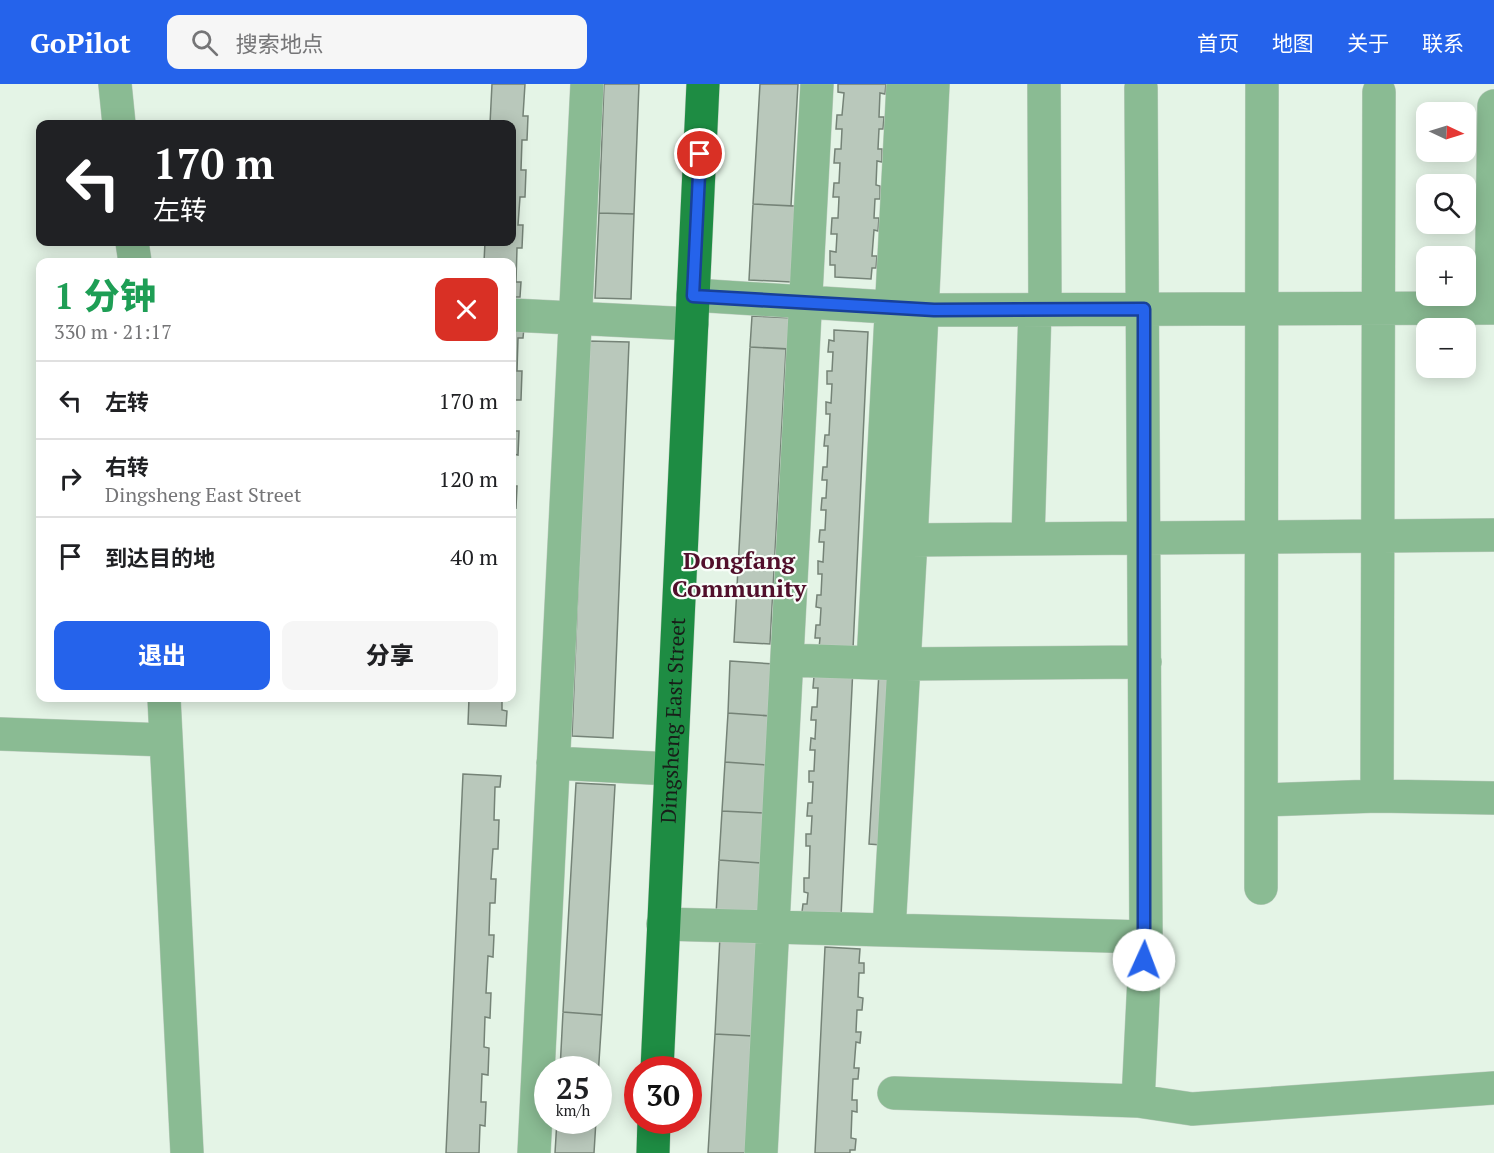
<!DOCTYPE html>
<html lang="zh">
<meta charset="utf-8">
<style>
:root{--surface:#fff;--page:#f6f6f6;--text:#202124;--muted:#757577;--line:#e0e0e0;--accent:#2563eb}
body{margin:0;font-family:"PT Serif","Noto Sans SC",serif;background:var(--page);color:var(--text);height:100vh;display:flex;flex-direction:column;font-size:22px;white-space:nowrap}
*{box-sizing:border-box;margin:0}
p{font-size:20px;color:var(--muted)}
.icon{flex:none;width:33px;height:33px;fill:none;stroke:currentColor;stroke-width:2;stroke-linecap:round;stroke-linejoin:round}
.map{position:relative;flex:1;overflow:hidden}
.side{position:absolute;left:36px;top:174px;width:480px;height:444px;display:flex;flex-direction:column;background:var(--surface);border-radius:12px;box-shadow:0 3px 15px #0003}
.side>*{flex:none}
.guide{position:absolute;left:36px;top:36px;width:480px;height:126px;border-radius:12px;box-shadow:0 3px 15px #0003;background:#202124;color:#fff;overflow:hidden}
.needle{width:39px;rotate:94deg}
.tools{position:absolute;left:1416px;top:18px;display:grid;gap:12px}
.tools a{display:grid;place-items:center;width:60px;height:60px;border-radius:12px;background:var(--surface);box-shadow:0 3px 15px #0003;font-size:30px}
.speed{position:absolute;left:534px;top:972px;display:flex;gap:12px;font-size:30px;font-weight:700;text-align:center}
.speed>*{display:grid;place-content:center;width:78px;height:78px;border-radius:50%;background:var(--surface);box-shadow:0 3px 15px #0003;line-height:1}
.speed small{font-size:15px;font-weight:400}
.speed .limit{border:9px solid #d22;background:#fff;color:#111}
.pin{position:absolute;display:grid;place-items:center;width:51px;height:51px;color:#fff;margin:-26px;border:3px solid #fff;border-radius:50%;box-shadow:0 2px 6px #0007}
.me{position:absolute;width:66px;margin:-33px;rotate:2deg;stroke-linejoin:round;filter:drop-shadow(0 0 4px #0008)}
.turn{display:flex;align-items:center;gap:21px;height:126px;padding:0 18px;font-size:27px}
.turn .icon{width:78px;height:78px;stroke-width:2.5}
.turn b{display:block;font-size:42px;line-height:51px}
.round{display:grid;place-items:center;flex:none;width:63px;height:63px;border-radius:12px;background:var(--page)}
.head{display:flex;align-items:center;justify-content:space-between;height:102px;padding:0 18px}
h1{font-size:36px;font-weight:800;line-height:45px;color:#1e9e55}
.cta{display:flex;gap:12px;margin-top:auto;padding:12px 18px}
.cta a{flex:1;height:69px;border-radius:12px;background:var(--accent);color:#fff;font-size:24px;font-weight:800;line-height:69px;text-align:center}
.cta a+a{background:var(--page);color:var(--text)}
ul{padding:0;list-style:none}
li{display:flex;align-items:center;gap:18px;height:78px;padding:0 18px;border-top:2px solid var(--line)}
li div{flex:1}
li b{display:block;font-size:22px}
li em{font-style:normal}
header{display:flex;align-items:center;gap:36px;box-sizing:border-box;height:84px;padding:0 30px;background:var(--accent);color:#fff}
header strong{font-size:28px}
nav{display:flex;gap:33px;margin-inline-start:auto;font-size:21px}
.search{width:420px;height:54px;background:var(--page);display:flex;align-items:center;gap:15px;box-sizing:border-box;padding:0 21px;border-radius:12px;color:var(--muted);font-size:22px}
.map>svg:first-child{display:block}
.building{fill:#b9c8bb;stroke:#758377;stroke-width:1.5}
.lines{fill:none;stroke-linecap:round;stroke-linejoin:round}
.minor-casing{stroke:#bfcdc1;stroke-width:34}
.major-casing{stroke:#bfcdc1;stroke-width:34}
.minor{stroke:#8abb93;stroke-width:33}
.major{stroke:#1e8c43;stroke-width:33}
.route-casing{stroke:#184099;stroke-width:15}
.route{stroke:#2563eb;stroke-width:10}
.labels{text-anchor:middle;stroke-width:4.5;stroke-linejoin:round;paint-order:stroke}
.street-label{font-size:21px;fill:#181e19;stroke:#f8fef9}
.quarter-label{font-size:24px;font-weight:bold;fill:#510f2b;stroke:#f8fef9}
</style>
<header>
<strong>GoPilot</strong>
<div class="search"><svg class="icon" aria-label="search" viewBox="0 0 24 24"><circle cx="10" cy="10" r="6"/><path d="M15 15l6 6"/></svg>搜索地点</div>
<nav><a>首页</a><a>地图</a><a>关于</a><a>联系</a></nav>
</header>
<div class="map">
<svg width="1494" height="1069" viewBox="0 0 1494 1069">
<rect width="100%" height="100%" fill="#e4f4e6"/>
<!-- building -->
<path class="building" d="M492 0H525L523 32H528L527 56H522L521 86H526L525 113H520L518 141H523L522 164H517L516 198H521L520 213H512V178H484L485 158H512V40H490Z
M604 0H639L634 130 599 129Z
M760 0H798L791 122 753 120Z
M838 0H886L885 10 880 9 879 33H884L883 45H879L878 65H882V78L877 77 876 101 880 102V115H875L874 134H879L878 147 874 146 872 172H877L876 184H872L871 195 835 193V181H830V167L836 168 837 150H831L832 134H838L839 113H833L834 99H839L840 79H834L835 65H841L842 45H836L837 31H842L844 9 838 8Z
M753 120 795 122 791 198 749 196Z
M599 129 634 130 631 215 595 214Z
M752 232 793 234 791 265 750 263Z
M512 243H524L523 254H518L517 287H522L521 316H515L514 347H519L518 371 513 370 512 401Z
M834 246 868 248 853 565 819 564 820 554H815L816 541H820L821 524 816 523 817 511H821L822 490H818V477L823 478 824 458H819L820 446H825L826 426H821L822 414H826L827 396H822L823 383H827L828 362H824L825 351H829L830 330H826V318L831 319 832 300H827V287H832L833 268H828L829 256 834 257Z
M588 257 629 258 613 654 572 652Z
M750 263 786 265 770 560 734 558Z
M512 402H517L516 424 512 423Z
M730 577 775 580 772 632 728 629Z
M853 583 841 833 802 828 803 820H807L808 809 804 808V794H809L810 762H806V750H811L812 732H807L808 719H812L813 698H809V687H814L815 666H810L811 654 815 655 816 636H811L812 623H817L818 604H813L814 592Z
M879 588 890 589 881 761 869 760Z
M469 614H502V626L507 627 506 642 468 640Z
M728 629 770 632 767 681 725 678Z
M725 678 767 681 764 729 722 727Z
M463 690 501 692 500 703H495L494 736H499L498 765H493L491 795H496L495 819H490L489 851H494L493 873 488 872 486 909H491L490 934 485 933 484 963 489 964 488 991 482 990 481 1018H486L485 1042 480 1041 479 1069H446Z
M576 699 615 701 602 931 563 928Z
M722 727 764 729 761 779 719 776Z
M719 776 761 779 758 833 716 831Z
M720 852 759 854 753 952 715 950Z
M825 863 860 865 859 879H864V889H859L858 913 863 914 862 926H857L856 948H861L860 959 856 958 854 984H859L858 995H853L852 1016H857V1028L852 1027 851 1054 856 1055 855 1066H850V1069H815Z
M563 928 602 931 598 993V986H560Z
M715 950 753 952 747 1069H708Z
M557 1036H596L594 1069H555Z"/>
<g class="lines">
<!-- minor casing -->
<g class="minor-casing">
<path id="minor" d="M115 0 119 40
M1044 0 1045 225
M132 158 135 178
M693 211 934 226 1494 224
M1491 224 1494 22
M512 231 692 240
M1028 455 1035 225
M911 456 1494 451
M787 576 904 580 1145 578
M873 579 903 0
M164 614 187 1069
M0 650 166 656
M553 679 671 685
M1377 712 1379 8
M1262 716 1377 712 1494 714
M1261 804 1262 0
M663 840 1146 853
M889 846 911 456 933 0
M894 1009 1138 1017 1192 1025 1494 1004
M1138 1017 1146 853 1141 4
M534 1069 587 0
M761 1069 817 0"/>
</g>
<!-- major casing -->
<g class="major-casing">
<g id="major">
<path id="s1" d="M657 986 703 0"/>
<path d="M653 1069 654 1036"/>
</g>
</g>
<!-- minor -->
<use href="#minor" class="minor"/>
<!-- major -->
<use href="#major" class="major"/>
</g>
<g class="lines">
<!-- route casing -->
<g class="route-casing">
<path id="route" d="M700 70 693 212 934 226 1144 225V876"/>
</g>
<!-- route -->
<use href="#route" class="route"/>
</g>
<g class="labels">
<!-- street labels -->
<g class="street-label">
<text dy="7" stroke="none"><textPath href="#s1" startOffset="350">Dingsheng East Street</textPath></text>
</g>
<!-- quarter labels -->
<g class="quarter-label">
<text x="739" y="485">Dongfang<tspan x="739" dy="28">Community</tspan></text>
</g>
</g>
</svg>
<div class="tools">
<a><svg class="needle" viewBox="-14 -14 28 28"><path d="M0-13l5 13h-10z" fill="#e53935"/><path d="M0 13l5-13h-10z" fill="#757577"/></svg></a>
<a><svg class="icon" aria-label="search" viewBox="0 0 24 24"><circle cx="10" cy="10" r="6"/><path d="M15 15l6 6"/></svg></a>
<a>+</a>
<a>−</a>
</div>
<div class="speed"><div>25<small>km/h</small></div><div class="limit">30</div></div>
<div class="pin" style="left:700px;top:70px;background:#d93025"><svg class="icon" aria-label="arrive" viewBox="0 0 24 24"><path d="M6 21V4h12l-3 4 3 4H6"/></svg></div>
<svg class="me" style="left:1144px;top:876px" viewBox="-20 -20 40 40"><circle r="19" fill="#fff"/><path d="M0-13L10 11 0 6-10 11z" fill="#2563eb"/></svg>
<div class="guide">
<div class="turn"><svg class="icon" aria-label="left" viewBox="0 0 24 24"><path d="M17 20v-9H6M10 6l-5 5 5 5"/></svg><div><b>170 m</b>左转</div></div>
</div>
<section class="side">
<div class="head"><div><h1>1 分钟</h1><p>330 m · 21:17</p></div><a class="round" style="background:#d93025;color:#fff"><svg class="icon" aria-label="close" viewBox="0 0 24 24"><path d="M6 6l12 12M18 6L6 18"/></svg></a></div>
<ul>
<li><svg class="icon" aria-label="left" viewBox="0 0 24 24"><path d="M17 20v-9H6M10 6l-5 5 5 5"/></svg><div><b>左转</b></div><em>170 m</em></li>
<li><svg class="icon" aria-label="right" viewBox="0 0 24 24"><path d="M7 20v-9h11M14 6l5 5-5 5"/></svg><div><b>右转</b><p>Dingsheng East Street</p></div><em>120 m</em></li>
<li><svg class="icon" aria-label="arrive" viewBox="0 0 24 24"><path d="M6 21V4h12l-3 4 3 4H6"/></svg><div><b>到达目的地</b></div><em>40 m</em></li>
</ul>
<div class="cta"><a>退出</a><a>分享</a></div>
</section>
</div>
